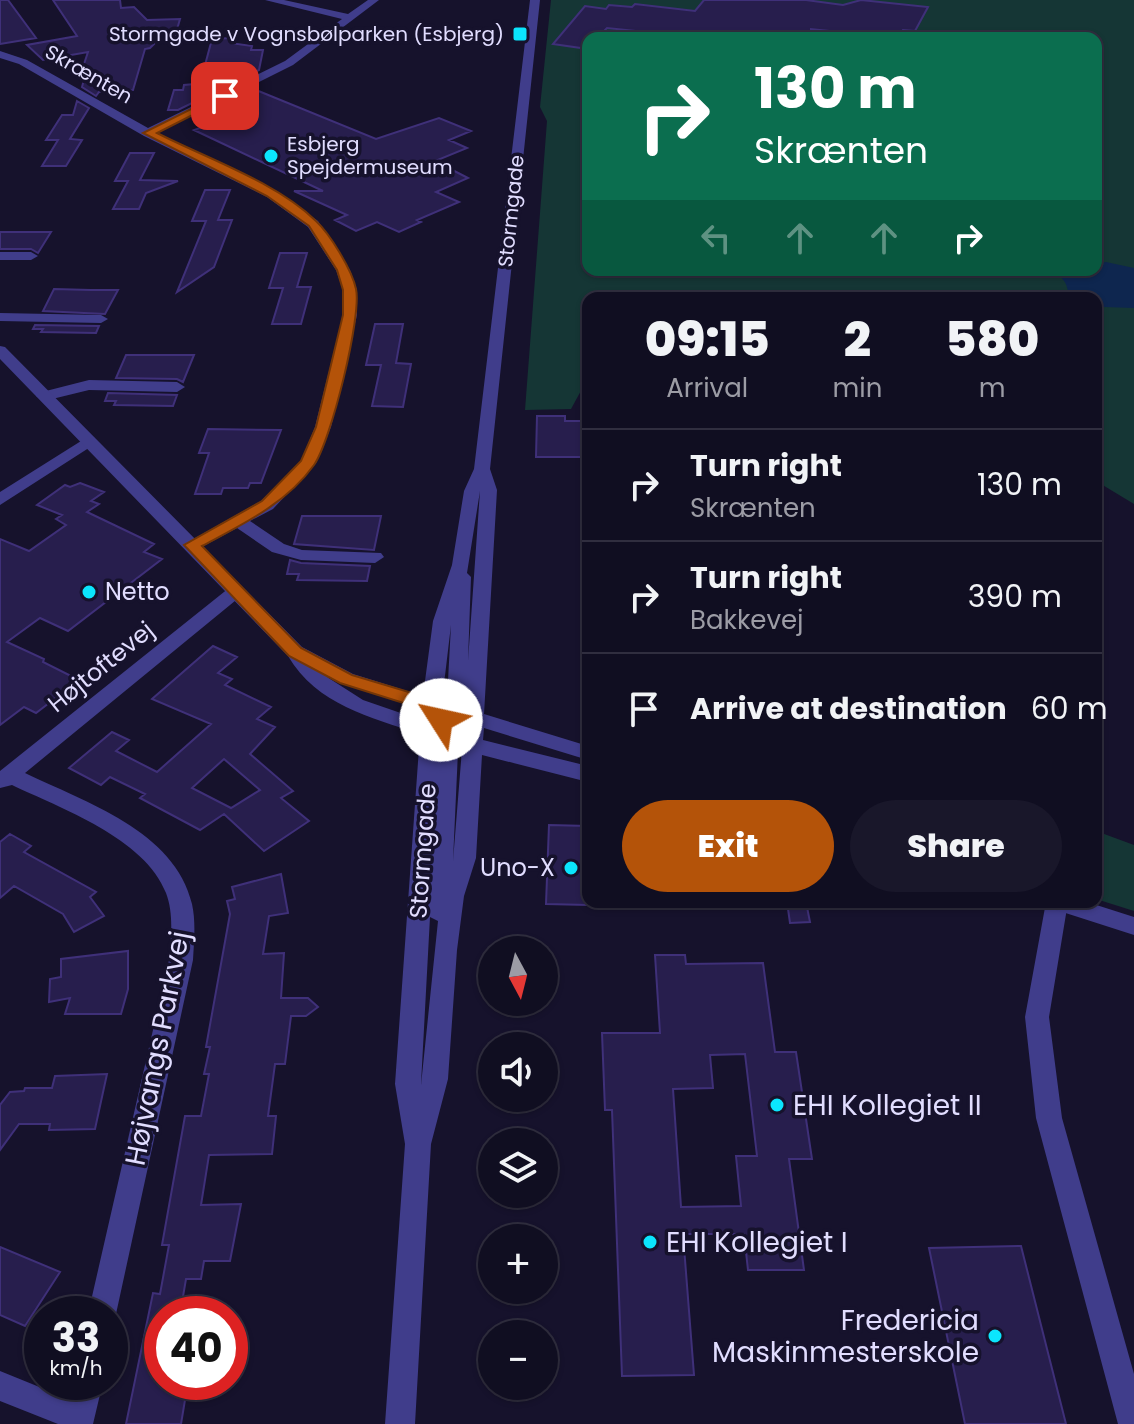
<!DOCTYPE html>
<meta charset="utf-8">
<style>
:root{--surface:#100e21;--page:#19172a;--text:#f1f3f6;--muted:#9c9ca5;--line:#302e3f;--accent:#b45309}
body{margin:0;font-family:Poppins,sans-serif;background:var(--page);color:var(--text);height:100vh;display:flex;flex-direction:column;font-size:30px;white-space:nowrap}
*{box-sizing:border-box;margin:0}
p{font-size:26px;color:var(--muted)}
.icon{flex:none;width:44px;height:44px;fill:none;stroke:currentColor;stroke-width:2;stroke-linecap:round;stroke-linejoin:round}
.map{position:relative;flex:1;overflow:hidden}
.sheet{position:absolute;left:582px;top:292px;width:520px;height:616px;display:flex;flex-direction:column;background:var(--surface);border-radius:16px;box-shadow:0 2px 6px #0004,0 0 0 2px var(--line)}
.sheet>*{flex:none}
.guide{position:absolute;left:582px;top:32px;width:520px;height:244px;border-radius:16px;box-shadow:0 2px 6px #0004,0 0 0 2px var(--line);background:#0b6e4f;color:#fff;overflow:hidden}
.needle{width:52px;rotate:173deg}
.controls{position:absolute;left:478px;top:936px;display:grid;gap:16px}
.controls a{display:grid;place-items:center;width:80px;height:80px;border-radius:50%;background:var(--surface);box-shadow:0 2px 6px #0004,0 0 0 2px var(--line);font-size:40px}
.speed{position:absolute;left:24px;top:1296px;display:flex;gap:16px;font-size:40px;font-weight:700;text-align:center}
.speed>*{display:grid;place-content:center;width:104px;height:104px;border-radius:50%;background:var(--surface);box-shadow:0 2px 6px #0004,0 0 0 2px var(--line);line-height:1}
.speed small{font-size:20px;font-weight:400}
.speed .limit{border:12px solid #d22;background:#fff;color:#111}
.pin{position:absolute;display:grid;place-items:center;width:68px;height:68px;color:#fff;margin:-34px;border-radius:16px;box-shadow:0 4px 12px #0006}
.me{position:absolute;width:88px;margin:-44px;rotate:305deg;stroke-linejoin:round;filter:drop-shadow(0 0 6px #0008)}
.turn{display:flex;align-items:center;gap:28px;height:168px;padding:0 40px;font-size:36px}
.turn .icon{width:104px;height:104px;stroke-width:2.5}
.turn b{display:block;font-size:56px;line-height:68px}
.lanes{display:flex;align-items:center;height:76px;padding:0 40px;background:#0003;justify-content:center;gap:40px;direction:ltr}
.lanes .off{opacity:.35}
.eta{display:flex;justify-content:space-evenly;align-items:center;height:136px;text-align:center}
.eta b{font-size:48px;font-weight:800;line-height:56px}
.button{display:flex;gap:16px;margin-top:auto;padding:16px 40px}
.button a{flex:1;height:92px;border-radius:48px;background:var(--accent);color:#fff;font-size:32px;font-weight:800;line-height:92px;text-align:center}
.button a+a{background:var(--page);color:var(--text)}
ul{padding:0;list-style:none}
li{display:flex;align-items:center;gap:24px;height:112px;padding:0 40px;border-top:2px solid var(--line)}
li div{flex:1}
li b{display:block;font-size:30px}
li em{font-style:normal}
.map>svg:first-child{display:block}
.green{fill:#153635;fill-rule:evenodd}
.water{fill:#0e264f}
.building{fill:#271e4d;stroke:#3f3079;stroke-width:2;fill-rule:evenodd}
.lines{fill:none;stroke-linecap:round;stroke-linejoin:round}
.minor{fill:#403d8b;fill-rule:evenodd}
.tertiary{fill:#403d8b;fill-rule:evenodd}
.route{fill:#b45309;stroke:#753606;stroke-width:2}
.poi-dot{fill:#0be5fd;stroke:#16122c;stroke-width:3}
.labels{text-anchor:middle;stroke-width:7;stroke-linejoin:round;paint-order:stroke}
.far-poi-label{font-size:20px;fill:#e1ddff;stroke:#16122c;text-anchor:end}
.far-street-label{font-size:20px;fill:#e1ddff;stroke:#16122c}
.poi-label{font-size:24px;fill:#e1ddff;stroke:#16122c;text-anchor:start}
.street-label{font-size:24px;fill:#e1ddff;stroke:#16122c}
.near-street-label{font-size:28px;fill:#e1ddff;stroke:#16122c}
.near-poi-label{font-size:28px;fill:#e1ddff;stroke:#16122c;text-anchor:start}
</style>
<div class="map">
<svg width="1134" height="1424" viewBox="0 0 1134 1424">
<rect width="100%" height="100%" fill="#16122c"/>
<!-- green -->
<path class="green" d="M551 0H1134V504L1096 481V298H588V387H583L571 409 525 410 547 121 540 107ZM588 38H1096V270H588Z
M1096 831 1134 845V911L1096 899Z"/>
<!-- water -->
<path class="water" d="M1106 262 1134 268V308L1104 307 1096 303V298H1086L1068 291C1065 274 1053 273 1039 270H1096V264Z"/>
<!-- building -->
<path class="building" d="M0 0H8L36 38 0 44Z
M53 0H120L121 8 134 7 147 20 180 19 174 40 157 41 150 48 145 49 133 90 99 92 96 96 82 87 85 76H80L88 52 43 60 27 45 77 36Z
M704 0H806L843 5 861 0 928 7 915 31 903 30 899 38 811 29V38H704L607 28 602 33 596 32 594 38H588V49L553 44 585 6 606 9 609 5 632 7 635 4 695 11Z
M231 38 230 43 252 46 251 50H263L259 70 178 110H168L174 90H183L184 85 195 84 196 80H201L212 39Z
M256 87V90L376 139 439 118 471 131 449 140 467 148 435 161 468 178 436 192 459 202 417 220 421 222 399 232 377 222 356 231 335 220 347 215 294 191H323L194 130 257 107 212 109Z
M77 101 89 108 70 139 82 140 66 166H42L58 140H46L62 115H73Z
M130 153H154L140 180 178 181 146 193 139 209H113L128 181H115Z
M205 190H230L218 220H232L214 267 177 292 206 221H192Z
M0 232H51L38 253 31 249H0Z
M280 253H307L297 287H311L301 324H272L283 288H269Z
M54 289 91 290H118L105 314 43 311Z
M375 324H403L396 363 411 364 403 407 372 406 381 365H366Z
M35 325 99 326 96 333 41 332 43 329H33Z
M126 355H194L183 382 177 379 116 378Z
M108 393 177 395 173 406 114 405 116 401H105Z
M537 416H565V421H588V457H536Z
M208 429 281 430 261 483H250L248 488H223L221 494H195L209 453H199Z
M80 483 104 492 91 501 99 504 87 512 154 544 144 552 162 559 68 631 40 618 7 642 44 659 43 662 79 680 36 713 24 707 0 725V539L29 551 66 525 56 519 62 515 37 505 65 485 70 487Z
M302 516H381L374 550 294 544Z
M290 560 301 563 370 566 367 581 297 580 299 574H287Z
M213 646 237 657 218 673 232 679 225 685 271 707 257 719 275 727 250 754 293 791 281 798 309 821 264 851 224 814 200 830 140 798 145 794 110 777 101 785 69 768 112 732 129 740 116 751 157 772 211 724 152 699ZM224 759 260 790 231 808 192 788Z
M549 825 588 826V905L546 904Z
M10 834 31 846 24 852 96 892 90 897 104 916 74 932 63 914 14 886 0 898V842Z
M281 874 288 913 269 916 263 954 284 953 281 998H308L318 1007 306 1016H291L285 1064H275L268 1116H276L272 1154 209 1155 201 1205 241 1204 230 1261H204L201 1279H186L180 1314H162V1382H188L181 1424H126L153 1293 160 1294 169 1245H162L185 1116H201L209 1074H204L210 1047H206L230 914 227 901 235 899 232 887Z
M787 902H806L810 922 790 923Z
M128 951V989L121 1014H65L70 998 49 1002 50 979 61 977V959Z
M655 955H685L686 964 763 963 775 1052H796L812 1159H789L804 1270H748L744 1234H683L694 1375 622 1376 612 1110H605L602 1033H660ZM745 1054 757 1156H736L741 1206 681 1207 673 1089 713 1088 710 1055Z
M107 1074 95 1129 49 1130 50 1124H19L0 1150V1105L10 1092 24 1091 25 1088H52L55 1076Z
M1021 1246 1066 1424H965L929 1248Z
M0 1247 60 1272 25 1326 0 1315Z"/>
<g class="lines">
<!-- minor -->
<path class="minor" d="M265 0H284L348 14 368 0H379L293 65 157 133 275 191 318 221 350 270 357 290V315L331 427 316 463 273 509 250 521 284 544 302 550 381 553 384 557 375 563 301 560 272 552 237 528 198 549 192 550 183 545 261 501 301 461 315 427 343 315V290L336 270 308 227 267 197 144 136 19 64 0 58V51L27 60 148 128 285 61 342 19Z
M0 252H31L38 256 31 260H0Z
M0 313 101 315 108 319 101 323 0 321Z
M89 380 177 382 185 387 177 392 89 390 44 401 36 396 38 393Z
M89 436 95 438V444L0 505V492Z
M235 586 244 592 241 596 25 773C85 802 175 831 192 904 196 922 194 941 193 960L116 1314 110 1325V1314H88L169 960C171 938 174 914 166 893 145 838 60 808 12 785L0 788V771L229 588Z
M1046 902H1068L1049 1017 1062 1118 1134 1374V1424H1118L1036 1118 1025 1017Z
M0 1371 69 1399 73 1382H103L93 1424H58L0 1401Z"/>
<!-- tertiary -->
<path class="tertiary" d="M530 0H540L490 469 497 490 484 714 588 746V760L484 728 483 740 588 766V782L482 755 476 858 464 896 457 950 448 1079 431 1144 415 1424H385L405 1144 395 1084 420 734C370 717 317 705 288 656L0 359V346L5 347 302 647 353 674 423 696 433 621 452 565 464 491 474 469ZM480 491 468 661 471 577 467 573ZM451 625 447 699 448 703 442 701ZM327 677 422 709 421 720 363 700ZM457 747 462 749 453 861 458 751ZM430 917 438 921 421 1085V1084Z
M1047 902H1087L1134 917V935L1050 908Z"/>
</g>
<!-- route -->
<path class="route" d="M221 94 230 96 157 133C206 158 276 182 316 221 330 234 352 270 356 289 362 316 331 441 314 465 286 504 243 524 202 546L301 648 352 675 439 701 450 720 447 725H434L426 710 340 683 289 656 184 545 262 501 301 461 316 427 343 315V290L337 270 309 226 267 196 143 133Z"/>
<!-- markers -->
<g class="poi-dot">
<rect x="512" y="26" width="16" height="16" rx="4"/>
<circle cx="271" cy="156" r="8"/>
<circle cx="89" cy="592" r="8"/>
<circle cx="571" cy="868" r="8"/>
<circle cx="777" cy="1105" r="8"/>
<circle cx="650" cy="1242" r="8"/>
<circle cx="995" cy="1336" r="8"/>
</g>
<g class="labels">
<!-- far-poi labels -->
<g class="far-poi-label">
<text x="504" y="41">Stormgade v Vognsbølparken (Esbjerg)</text>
<text x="287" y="151" text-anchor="start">Esbjerg<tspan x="287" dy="23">Spejdermuseum</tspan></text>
</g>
<!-- far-street labels -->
<g class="far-street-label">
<text transform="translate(89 74) rotate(30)" y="7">Skrænten</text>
<text transform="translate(511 211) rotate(-84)" y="7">Stormgade</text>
</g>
<!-- poi labels -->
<g class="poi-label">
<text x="105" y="600">Netto</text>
<text x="555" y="876" text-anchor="end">Uno-X</text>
</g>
<!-- street labels -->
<g class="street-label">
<text transform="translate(101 667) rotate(-39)" y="8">Højtoftevej</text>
<text transform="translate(423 851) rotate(-86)" y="8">Stormgade</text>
</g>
<!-- near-street labels -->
<g class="near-street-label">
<text transform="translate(157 1048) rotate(-79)" y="10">Højvangs Parkvej</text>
</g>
<!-- near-poi labels -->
<g class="near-poi-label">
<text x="793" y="1115">EHI Kollegiet II</text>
<text x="666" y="1252">EHI Kollegiet I</text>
<text x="979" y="1330" text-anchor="end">Fredericia<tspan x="979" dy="32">Maskinmesterskole</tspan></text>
</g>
</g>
</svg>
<div class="controls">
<a><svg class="needle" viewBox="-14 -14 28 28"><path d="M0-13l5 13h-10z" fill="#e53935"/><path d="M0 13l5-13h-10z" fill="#9c9ca5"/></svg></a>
<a><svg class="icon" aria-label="sound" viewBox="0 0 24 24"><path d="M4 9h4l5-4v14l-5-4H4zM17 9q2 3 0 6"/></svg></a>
<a><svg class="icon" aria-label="layers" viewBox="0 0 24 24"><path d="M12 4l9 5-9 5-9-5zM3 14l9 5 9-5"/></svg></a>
<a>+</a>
<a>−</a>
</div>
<div class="speed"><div>33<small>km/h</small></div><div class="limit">40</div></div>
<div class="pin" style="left:225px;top:96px;background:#d93025"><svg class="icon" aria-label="arrive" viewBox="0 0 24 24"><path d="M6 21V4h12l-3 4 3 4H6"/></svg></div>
<svg class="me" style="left:441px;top:720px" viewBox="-20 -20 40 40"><circle r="19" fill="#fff"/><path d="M0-13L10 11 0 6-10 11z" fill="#b45309"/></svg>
<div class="guide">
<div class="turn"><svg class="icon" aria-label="right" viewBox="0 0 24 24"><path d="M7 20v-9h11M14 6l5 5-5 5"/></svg><div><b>130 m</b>Skrænten</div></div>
<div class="lanes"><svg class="icon off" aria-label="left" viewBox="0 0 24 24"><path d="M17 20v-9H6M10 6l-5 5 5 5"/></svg><svg class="icon off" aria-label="ahead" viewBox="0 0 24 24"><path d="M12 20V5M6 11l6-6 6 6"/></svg><svg class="icon off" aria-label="ahead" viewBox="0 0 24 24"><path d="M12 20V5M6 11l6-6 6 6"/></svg><svg class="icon" aria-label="right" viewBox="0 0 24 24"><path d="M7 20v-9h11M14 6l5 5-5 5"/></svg></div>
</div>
<section class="sheet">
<div class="eta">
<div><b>09:15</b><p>Arrival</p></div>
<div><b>2</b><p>min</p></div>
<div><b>580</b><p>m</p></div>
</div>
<ul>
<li><svg class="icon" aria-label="right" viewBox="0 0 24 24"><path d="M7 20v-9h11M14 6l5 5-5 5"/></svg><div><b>Turn right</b><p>Skrænten</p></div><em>130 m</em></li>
<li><svg class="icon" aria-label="right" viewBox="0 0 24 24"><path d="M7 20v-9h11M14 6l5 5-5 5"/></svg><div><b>Turn right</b><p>Bakkevej</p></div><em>390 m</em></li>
<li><svg class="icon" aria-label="arrive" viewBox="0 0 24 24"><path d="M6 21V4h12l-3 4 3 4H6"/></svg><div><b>Arrive at destination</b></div><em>60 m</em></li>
</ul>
<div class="button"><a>Exit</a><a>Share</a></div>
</section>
</div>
